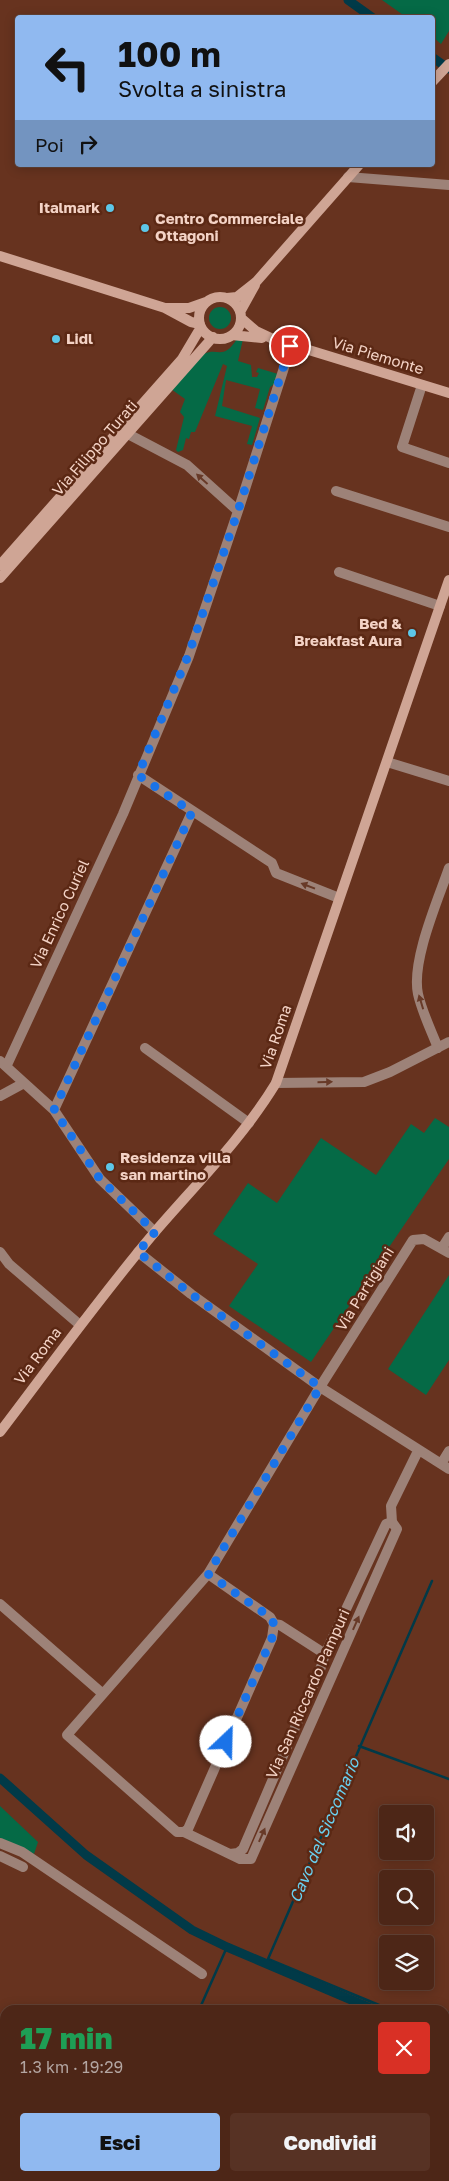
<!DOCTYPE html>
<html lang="it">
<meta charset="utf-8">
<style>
:root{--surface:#4d2617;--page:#573224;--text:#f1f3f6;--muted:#b3a5a1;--line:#644336;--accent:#90b9f0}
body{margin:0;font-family:"Golos Text",sans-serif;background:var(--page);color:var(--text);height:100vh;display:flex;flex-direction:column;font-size:19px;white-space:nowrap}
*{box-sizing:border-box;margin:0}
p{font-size:16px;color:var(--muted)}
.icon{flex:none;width:28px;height:28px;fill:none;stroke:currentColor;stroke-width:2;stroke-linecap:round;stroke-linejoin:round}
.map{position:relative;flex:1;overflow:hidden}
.details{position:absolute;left:0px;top:2005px;width:450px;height:176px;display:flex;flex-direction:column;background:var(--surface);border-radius:15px 15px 0 0;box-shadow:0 2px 12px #0003,0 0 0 1px var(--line)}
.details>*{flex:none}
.guide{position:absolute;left:15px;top:15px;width:420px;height:152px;border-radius:5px;box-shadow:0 2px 12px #0003,0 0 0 1px var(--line);background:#90b9f0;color:#111;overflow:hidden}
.buttons{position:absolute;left:379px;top:1805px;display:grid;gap:10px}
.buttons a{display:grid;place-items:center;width:55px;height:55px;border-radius:5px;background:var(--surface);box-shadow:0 2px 12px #0003,0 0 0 1px var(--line);font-size:25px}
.pin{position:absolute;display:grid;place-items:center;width:42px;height:42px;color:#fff;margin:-21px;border:2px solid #fff;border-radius:50%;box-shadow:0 1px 5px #0007}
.me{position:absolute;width:55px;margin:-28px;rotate:24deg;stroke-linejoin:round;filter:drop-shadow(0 0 4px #0008)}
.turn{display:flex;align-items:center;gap:18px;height:105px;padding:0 20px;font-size:22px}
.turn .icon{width:65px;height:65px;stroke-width:2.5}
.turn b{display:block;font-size:35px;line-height:42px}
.then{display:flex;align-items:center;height:48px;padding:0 20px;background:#0003;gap:10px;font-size:19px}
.round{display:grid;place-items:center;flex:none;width:52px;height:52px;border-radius:5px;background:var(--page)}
.head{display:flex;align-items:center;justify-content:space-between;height:85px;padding:0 20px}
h1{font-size:30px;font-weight:800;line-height:38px;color:#1e9e55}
.button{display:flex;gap:10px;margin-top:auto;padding:10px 20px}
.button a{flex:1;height:58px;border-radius:5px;background:var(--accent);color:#111;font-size:20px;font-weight:800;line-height:58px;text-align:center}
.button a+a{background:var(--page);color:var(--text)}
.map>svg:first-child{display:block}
.green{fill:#056a46}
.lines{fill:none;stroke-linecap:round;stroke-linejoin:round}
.stream{stroke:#013a48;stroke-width:2.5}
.canal{stroke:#013a48;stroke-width:9}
.street{stroke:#9d8278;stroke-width:10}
.secondary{stroke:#cfa595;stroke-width:10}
.oneway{fill:#683a28}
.route{stroke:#1a73e8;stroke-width:9;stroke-dasharray:0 16.2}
.poi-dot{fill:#5dc7e8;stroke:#5b2814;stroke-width:2}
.labels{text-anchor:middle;stroke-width:5;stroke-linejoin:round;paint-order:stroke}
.poi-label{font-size:15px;font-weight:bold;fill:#f4d3c6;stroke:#5b2814;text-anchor:start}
.street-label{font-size:15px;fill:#f4d3c6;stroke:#5b2814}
.water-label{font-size:16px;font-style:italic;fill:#69d0f0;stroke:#5b2814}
</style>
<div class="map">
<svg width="449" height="2181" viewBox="0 0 449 2181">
<rect width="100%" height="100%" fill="#67331f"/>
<!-- green -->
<path class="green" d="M382 0H449V31L441 44 433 37 432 18 406 17Z
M209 318a11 11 0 1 1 22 0a11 11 0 1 1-22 0Z
M237 339H243L238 361 251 365 252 377H257L259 373 256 372 258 368 278 374 276 383 270 387 263 410 255 408 260 389 226 380 222 406 260 418 252 445 247 444 252 426 215 416 227 366 223 364 195 432H191L189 439 186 438 183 450 178 452 176 450 184 417 180 412 185 399 171 389 204 354C218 347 223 361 237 339Z
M435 1118 449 1127V1159L311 1362 229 1306 258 1264 213 1234 248 1183 277 1203 321 1138 376 1175 411 1124 424 1133Z
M449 1275V1360L426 1395 388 1369Z
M0 1806 38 1842 34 1854 0 1838Z"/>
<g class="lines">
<!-- stream -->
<path class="stream" d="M359 1746 449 1779
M199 2010 227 1947
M391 2010 268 1959 432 1581
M325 2176 328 2181"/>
<!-- canal -->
<path class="canal" d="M348 0 373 18
M432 57 449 69
M0 1778 86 1855 192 1930 227 1947 375 2010
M445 2031 449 2016"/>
<!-- street -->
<path class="street" d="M348 177 449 185
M422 385 402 447 449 463
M128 434 187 465 238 511
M336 491 449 527
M339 572 440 606
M387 762 449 781
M138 775 272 863 276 873 339 898
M145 1048 249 1123
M438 1048C431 1030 422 1012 418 994 411 961 438 900 449 868
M0 1061 54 1110 100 1179 155 1232
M7 1065 123 814 189 656 238 511 291 346
M276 1083 364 1082 390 1072 449 1042
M0 1096 24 1083
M54 1110 192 812
M442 1248 449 1237
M0 1252 9 1264 80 1325
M138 1252 191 1294 320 1387 449 1469
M441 1464 449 1451
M392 1522 391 1506 418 1451
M208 1574 270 1617 274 1624 272 1638 188 1829 184 1832H177L67 1735 208 1574 320 1387 413 1240 424 1239 449 1253
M0 1604 103 1694
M274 1624 280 1625 325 1654
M184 1832 240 1859H251L397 1529 392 1522 386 1524 325 1654 321 1667 243 1849 238 1853 230 1854
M0 1843 22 1852 202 1974
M0 1856 23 1867"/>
<!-- secondary -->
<path class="secondary" d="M432 82 449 64
M0 256 165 308 191 322 200 324
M199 318a21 21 0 1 1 42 0a21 21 0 1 1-42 0Z
M227 298 237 297 256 282 359 165
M166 308H189L206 302
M240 312 255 285
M241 318 256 331 273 339 449 393
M232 335 262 338
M0 565 182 359 201 327
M0 578 213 337
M0 1432C51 1365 100 1297 154 1233 196 1184 242 1139 276 1083L449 580"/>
</g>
<!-- one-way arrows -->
<defs><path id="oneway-solid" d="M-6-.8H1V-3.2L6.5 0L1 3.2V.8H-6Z" transform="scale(1.25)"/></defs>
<g class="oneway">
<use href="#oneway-solid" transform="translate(202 479) rotate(-138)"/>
<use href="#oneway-solid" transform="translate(308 886) rotate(-159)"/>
<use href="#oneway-solid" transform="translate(421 1002) rotate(-107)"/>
<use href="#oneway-solid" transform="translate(325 1082) rotate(-1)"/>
<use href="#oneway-solid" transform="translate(356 1623) rotate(-66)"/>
<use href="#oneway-solid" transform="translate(262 1835) rotate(-66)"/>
</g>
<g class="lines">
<!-- route -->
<path class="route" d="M226 1742 272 1638 274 1624 270 1617 208 1574 320 1387 191 1294 138 1252 155 1232 100 1179 54 1110 192 812 138 775 188 656 238 511 290 346"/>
</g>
<!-- markers -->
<g class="poi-dot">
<circle cx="110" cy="208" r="5"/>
<circle cx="145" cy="228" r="5"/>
<circle cx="56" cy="339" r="5"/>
<circle cx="412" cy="633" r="5"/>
<circle cx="110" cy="1167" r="5"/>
</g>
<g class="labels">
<!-- poi labels -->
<g class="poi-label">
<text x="100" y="213" text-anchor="end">Italmark</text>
<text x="155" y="224">Centro Commerciale<tspan x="155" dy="17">Ottagoni</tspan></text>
<text x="66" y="344">Lidl</text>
<text x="402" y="629" text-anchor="end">Bed &amp;<tspan x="402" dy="17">Breakfast Aura</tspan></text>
<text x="120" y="1163">Residenza villa<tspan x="120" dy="17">san martino</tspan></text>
</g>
<!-- street labels -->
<g class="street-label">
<text transform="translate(378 356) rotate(17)" y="5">Via Piemonte</text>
<text transform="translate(95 448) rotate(-49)" y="5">Via Filippo Turati</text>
<text transform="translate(60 914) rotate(-65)" y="5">Via Enrico Curiel</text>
<text transform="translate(276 1037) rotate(-71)" y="5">Via Roma</text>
<text transform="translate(365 1289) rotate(-58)" y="5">Via Partigiani</text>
<text transform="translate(38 1356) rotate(-53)" y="5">Via Roma</text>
<text transform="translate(308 1694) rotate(-66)" y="5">Via San Riccardo Pampuri</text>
</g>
<!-- water labels -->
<g class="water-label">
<text transform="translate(324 1830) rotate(-67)" y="6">Cavo del Siccomario</text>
</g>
</g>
</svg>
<div class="buttons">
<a><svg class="icon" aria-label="sound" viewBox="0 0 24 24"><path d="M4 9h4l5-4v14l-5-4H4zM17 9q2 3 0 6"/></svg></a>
<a><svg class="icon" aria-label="search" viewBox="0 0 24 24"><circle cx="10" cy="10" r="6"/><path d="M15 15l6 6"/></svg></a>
<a><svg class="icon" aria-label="layers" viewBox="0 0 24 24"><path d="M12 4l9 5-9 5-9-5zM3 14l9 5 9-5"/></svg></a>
</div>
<div class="pin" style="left:290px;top:346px;background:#d93025"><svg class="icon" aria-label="arrive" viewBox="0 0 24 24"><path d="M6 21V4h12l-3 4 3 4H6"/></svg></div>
<svg class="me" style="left:226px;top:1742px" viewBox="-20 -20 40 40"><circle r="19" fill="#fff"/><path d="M0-13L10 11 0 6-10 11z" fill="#1a73e8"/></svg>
<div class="guide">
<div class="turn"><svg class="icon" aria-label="left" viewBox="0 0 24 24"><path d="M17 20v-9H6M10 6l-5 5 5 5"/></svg><div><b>100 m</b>Svolta a sinistra</div></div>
<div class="then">Poi<svg class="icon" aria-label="right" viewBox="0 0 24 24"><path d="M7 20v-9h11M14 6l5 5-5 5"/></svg></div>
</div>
<section class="details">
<div class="head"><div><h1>17 min</h1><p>1.3 km · 19:29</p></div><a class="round" style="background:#d93025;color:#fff"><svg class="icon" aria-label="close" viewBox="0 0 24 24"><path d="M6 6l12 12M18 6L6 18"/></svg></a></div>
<div class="button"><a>Esci</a><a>Condividi</a></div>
</section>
</div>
